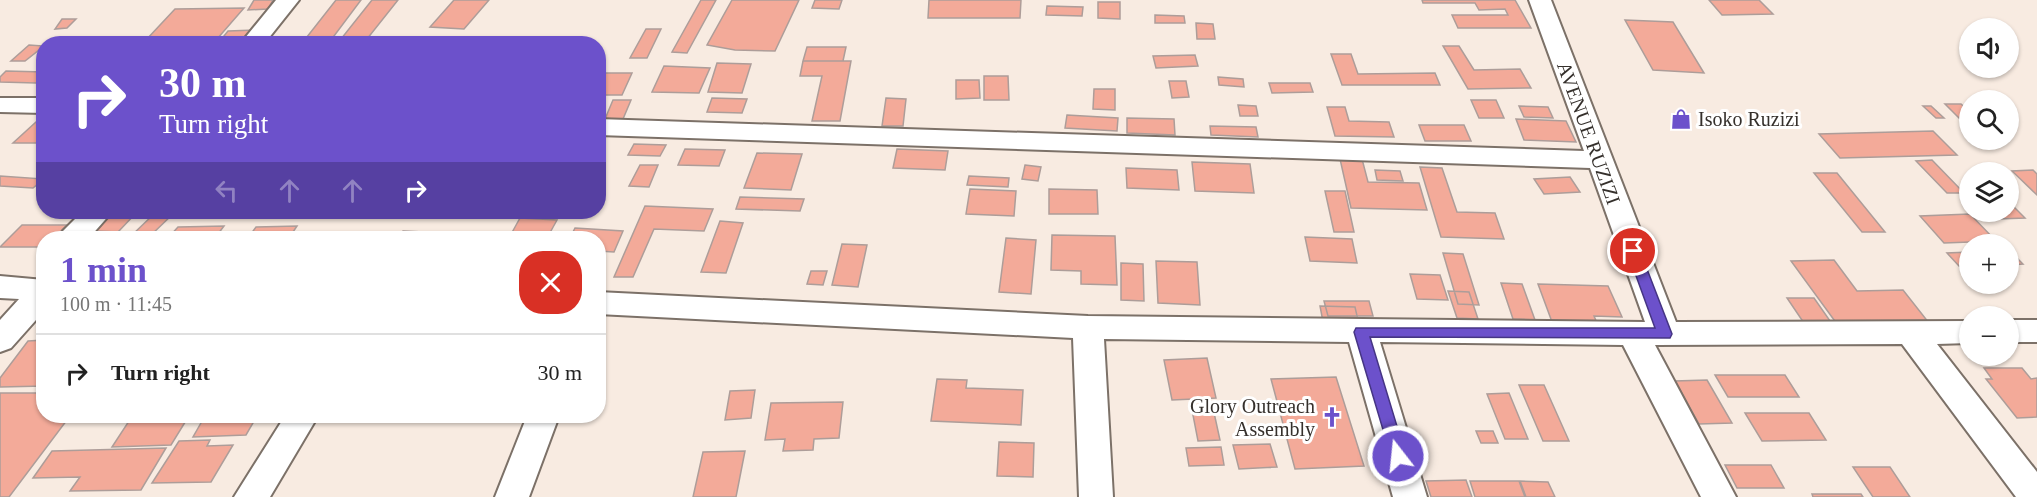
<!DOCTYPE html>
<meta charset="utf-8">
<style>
:root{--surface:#fff;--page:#f2f2f2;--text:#222;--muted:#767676;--line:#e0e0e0;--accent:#6c51cb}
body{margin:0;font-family:"Times New Roman",serif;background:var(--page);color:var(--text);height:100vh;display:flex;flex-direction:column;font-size:22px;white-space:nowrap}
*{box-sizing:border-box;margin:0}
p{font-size:20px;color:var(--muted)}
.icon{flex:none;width:33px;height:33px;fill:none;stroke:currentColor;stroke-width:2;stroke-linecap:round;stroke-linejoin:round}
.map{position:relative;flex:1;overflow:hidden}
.side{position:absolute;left:36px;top:231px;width:570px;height:192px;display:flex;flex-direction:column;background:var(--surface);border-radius:24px;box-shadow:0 2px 4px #0004}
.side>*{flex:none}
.hud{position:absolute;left:36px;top:36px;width:570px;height:183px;border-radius:24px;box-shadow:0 2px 4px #0004;background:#6c51cb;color:#fff;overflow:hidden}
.controls{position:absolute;left:1959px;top:18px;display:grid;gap:12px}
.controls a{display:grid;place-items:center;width:60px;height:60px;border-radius:50%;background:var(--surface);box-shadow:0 2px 4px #0004;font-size:30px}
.pin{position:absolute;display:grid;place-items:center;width:51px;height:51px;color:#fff;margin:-26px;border:3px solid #fff;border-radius:50%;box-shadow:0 2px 6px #0007}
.me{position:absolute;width:66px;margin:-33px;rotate:344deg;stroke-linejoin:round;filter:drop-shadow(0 0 4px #0008)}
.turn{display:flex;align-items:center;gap:21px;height:126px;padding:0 24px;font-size:27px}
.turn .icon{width:78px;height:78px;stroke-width:2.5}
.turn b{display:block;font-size:42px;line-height:51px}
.lanes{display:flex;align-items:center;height:57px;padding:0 24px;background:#0003;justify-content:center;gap:30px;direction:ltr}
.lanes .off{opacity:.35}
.round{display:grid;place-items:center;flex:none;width:63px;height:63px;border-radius:24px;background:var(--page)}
.summary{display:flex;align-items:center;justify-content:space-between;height:102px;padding:0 24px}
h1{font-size:36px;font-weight:700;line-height:45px;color:var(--accent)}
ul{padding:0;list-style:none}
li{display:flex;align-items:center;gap:18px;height:78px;padding:0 24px;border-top:2px solid var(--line)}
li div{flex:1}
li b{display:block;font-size:22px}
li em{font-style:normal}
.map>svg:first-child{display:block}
.building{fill:#f3aa99;stroke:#ad9d99;stroke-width:1.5}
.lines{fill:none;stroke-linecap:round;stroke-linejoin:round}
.street-casing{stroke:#7c7168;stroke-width:4}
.street{fill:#fff;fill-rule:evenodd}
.route{fill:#6c51cb;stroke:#463584;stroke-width:1.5}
.labels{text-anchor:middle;stroke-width:6;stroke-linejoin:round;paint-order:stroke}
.poi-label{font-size:20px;fill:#35302c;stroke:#fff;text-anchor:start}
.street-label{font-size:20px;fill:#35302c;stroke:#fff}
</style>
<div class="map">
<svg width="2037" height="497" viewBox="0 0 2037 497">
<rect width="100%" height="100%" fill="#f8ebe1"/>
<!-- building -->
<path class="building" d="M254 0H273L268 9 248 10Z
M336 0H361L328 44H273L275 42H303Z
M372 0H398L367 39H341Z
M454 0H489L464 29 430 27Z
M701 0H716L687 53 672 52Z
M732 0H799L775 51 735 50 707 45Z
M815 0H842L839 9 812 8Z
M929 0H1021L1020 18H928Z
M1422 0H1515L1531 28H1458L1452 15H1508L1505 9 1479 10 1475 3H1423Z
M1709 0H1759L1773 14 1722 15Z
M1098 2H1120V19L1098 18Z
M1047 6 1083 7 1082 16 1046 15Z
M244 8 217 39 146 40 175 9Z
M1155 15 1184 16 1185 23H1155Z
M62 19H76L67 28 55 29Z
M1625 20 1673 22 1704 73 1653 70Z
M1196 23 1213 24 1215 39H1197Z
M646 29H661L647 58H630Z
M255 30 247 40 220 41 228 31Z
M29 45 44 46 25 61H11Z
M1443 46H1459L1474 70 1520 69 1531 88 1468 89Z
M807 47H846L843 61H803Z
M1331 54H1351L1358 74 1435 73 1440 85H1342Z
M1195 55 1198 66 1156 68 1153 56Z
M803 61H851L840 121H812L822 76H800Z
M717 63 751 64 742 93 708 92Z
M664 66 710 68 699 93 652 92Z
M6 71 44 72V76L36 83 0 82V77Z
M598 73H632L622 95H598Z
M984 76H1008L1009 100H984Z
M1218 77 1243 79 1244 87 1219 85Z
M956 80H979L980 98 956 99Z
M1169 81H1186L1189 97 1172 98Z
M1269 83H1310L1313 92 1272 93Z
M1094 89H1115V110L1093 109Z
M712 98 747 99 742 113 707 112Z
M886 98 906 99 903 126H882Z
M613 100H631L623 119H605Z
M1471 100H1496L1504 118H1479Z
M1945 104H1961L1970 112V118L1960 119Z
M1238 105 1256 106 1258 116H1240Z
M1519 106 1548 107 1553 118 1524 117Z
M1923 106H1931L1944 118H1936Z
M1327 107H1345L1349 121 1389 122 1394 137 1335 136Z
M1067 115 1118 118 1117 131 1065 128Z
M1127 118 1174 119 1175 135 1127 133Z
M1516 119 1566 121 1576 142 1524 140Z
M36 122H44V143H13Z
M1419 125H1464L1471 141H1425Z
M1210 126 1256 127 1258 137 1211 135Z
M1933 131 1957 155 1840 158 1819 134Z
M634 144 666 145 660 156 628 155Z
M685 149 725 150 719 166 678 165Z
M897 149 948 151 945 170 893 168Z
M757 153 802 154 791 190 744 188Z
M1340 159H1362L1368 182 1419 183 1427 210 1351 208Z
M1932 160 1964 193H1947L1916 161Z
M1192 162 1250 164 1254 193 1195 191Z
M640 165H658L649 187 629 186Z
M1025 165 1041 167 1038 181 1022 179Z
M1420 167 1442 168 1457 212 1495 213 1504 239 1441 237Z
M1126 168 1177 170 1179 190 1127 188Z
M1375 170 1400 171 1403 181 1377 180Z
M2033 170 2037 174V195L2012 171Z
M1814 173H1837L1885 232H1862Z
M0 176 44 179 33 188 0 186Z
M969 176 1009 178 1008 187 967 185Z
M1570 177 1580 192 1544 194 1534 179Z
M970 189 1016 191 1014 216 966 214Z
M1049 189 1097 190 1098 214H1049Z
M1325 191H1345L1354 232H1334Z
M740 197 804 199 800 211 736 209Z
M2008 201 2025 218 1997 219 1990 212H2008Z
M645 206 713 209 704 231 654 229 633 277H614Z
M112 212H137L118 232 93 231Z
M156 212H175L148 238H129Z
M1970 214 1996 241 1944 243 1920 216Z
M520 218 557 220 547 238H509Z
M720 221 743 223 726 273 701 272Z
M22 225H67L54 238H44V247H0Z
M224 226 215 238H168L178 227Z
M297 226 289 238H248L256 227Z
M575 228 623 231 614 252 598 251V238H570Z
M403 231 423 232 419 238H398Z
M1052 235 1115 236 1117 285 1081 284V271L1051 270Z
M1305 237 1352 239 1357 263 1310 261Z
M1006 238 1036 240 1031 294 999 292Z
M842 244 867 245 858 287 832 285Z
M2008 251H2010L2023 264 2008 265Z
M1970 252V266H1959L1947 253Z
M1443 253 1463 254 1479 305 1458 304Z
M1834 260 1857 291 1903 290 1929 323 1837 324 1791 261Z
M1156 261 1197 262 1200 305 1158 303Z
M1121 263 1143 264 1144 301 1121 300Z
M811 271H827L823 285 807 284Z
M1410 274 1440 275 1448 300 1417 299Z
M1501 283 1522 284 1535 320 1513 319Z
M1538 284 1608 286 1622 317 1594 316 1601 332 1555 330Z
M1448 291 1469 292 1478 319 1457 318Z
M1787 298H1814L1835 328 1808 329Z
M1324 301H1369L1373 316H1328Z
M1320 306 1355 307 1360 329 1324 327Z
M44 340V386L0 387V378L28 341Z
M1207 358 1216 398 1172 400 1164 360Z
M1984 368H2022L2031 379 2037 378V417L2017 418 1986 379H1992Z
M1715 375H1785L1799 397H1728Z
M1336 377 1364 466 1295 469 1271 379Z
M937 379 967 380 966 388 1023 390 1021 425 931 421Z
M1707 380 1732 423 1699 424 1675 381Z
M1519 385H1544L1569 441H1543Z
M755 390 751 418 725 420 730 391Z
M0 393H44V416H70L9 497H0Z
M1509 393 1528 439H1505L1487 394Z
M843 402 839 438 814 439 813 450 783 451 785 439 765 440 771 403Z
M1213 408 1220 440 1198 441 1192 410Z
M1745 413H1809L1826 440 1762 441Z
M77 416H187L186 417 74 420Z
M205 416H257L246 435 193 437Z
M187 419 171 445 112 447 129 421Z
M1476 431H1493L1498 443H1481Z
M210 440 207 446 233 445 211 482 152 483 179 441Z
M999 442 1034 443 1033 477 997 476Z
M1270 444 1277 467 1239 469 1233 445Z
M1221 447 1224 465 1189 466 1186 448Z
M166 448 141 490 70 491 80 477 33 478 52 451Z
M745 451 736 497H693L703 452Z
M1725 465H1771L1784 488H1737Z
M1853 467H1890L1910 497H1873Z
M1466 480 1472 497H1431L1426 481Z
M1470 481H1519L1525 497H1475Z
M1520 481 1548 482 1555 497H1526Z
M1812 494H1861L1863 497H1813Z"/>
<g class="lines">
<!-- street casing -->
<g class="street-casing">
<path id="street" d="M276 0H299L264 44H240Z
M1529 0H1551L1676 322 1970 321V343L1937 344 2037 472V497H2016L1902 344 1655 345 1736 497H1701L1623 345 1380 342 1427 497H1393L1349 342 1104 339 1113 497H1079L1073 338 598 314V292L1088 316 1645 322 1590 168 598 135V119L1584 151Z
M0 98H44V113L0 112Z
M82 212H112L89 238H59L63 231Z
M0 276 44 280V311L11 348 0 352V320L19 299 0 298Z
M2008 320H2037V342H2008Z
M285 416H318L270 497H234Z
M527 416H559L529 497H495Z"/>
</g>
<!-- street -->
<use href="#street" class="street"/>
</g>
<!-- route -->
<path class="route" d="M1633 246 1640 251 1672 334 1670 338 1370 337 1406 456 1403 460 1398 462 1392 460 1354 332 1356 328H1655L1627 251Z"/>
<!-- icons -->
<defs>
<g id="shop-bare" transform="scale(1.62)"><path d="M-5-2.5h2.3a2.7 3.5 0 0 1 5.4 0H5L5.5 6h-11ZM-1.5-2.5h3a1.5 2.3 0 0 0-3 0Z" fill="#6c51cb" stroke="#fff" stroke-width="2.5" paint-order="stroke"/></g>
<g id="church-bare" transform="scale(1.62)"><path d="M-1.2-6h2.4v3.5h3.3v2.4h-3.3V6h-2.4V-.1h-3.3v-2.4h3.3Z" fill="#6c51cb" stroke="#fff" stroke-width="2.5" paint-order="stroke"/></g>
</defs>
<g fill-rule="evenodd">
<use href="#shop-bare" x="1681" y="119"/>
<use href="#church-bare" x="1332" y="417"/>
</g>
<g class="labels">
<!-- poi labels -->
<g class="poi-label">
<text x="1698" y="126">Isoko Ruzizi</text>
<text x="1315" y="413" text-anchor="end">Glory Outreach<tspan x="1315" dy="23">Assembly</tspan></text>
</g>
<!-- street labels -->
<g class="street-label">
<text transform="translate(1589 133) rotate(70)" y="7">AVENUE RUZIZI</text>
</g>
</g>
</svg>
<div class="controls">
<a><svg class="icon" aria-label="sound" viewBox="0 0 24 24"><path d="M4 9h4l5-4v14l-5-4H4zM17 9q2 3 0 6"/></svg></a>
<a><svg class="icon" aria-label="search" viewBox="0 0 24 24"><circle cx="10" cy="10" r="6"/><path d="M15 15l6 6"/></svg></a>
<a><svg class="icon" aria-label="layers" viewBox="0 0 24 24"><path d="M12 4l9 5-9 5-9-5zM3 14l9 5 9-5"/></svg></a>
<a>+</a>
<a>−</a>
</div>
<div class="pin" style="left:1633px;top:251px;background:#d93025"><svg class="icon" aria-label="arrive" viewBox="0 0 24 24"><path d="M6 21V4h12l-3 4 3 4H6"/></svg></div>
<svg class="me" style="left:1398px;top:456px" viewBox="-20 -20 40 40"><circle r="17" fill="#6c51cb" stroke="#fff" stroke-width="3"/><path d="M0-11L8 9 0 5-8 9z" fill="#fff"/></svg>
<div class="hud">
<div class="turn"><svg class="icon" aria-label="right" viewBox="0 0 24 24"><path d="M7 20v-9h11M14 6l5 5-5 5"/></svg><div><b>30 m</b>Turn right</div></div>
<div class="lanes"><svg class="icon off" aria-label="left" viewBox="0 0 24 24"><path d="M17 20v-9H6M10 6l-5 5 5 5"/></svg><svg class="icon off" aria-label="ahead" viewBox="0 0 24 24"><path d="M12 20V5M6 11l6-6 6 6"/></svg><svg class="icon off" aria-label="ahead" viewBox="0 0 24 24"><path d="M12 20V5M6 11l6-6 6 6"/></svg><svg class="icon" aria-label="right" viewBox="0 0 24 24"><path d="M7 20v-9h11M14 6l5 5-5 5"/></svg></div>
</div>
<section class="side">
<div class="summary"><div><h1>1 min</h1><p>100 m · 11:45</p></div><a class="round" style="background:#d93025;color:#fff"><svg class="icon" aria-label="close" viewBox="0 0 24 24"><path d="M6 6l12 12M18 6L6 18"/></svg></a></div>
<ul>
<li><svg class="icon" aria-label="right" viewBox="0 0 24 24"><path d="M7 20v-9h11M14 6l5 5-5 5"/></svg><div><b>Turn right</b></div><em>30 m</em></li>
</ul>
</section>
</div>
